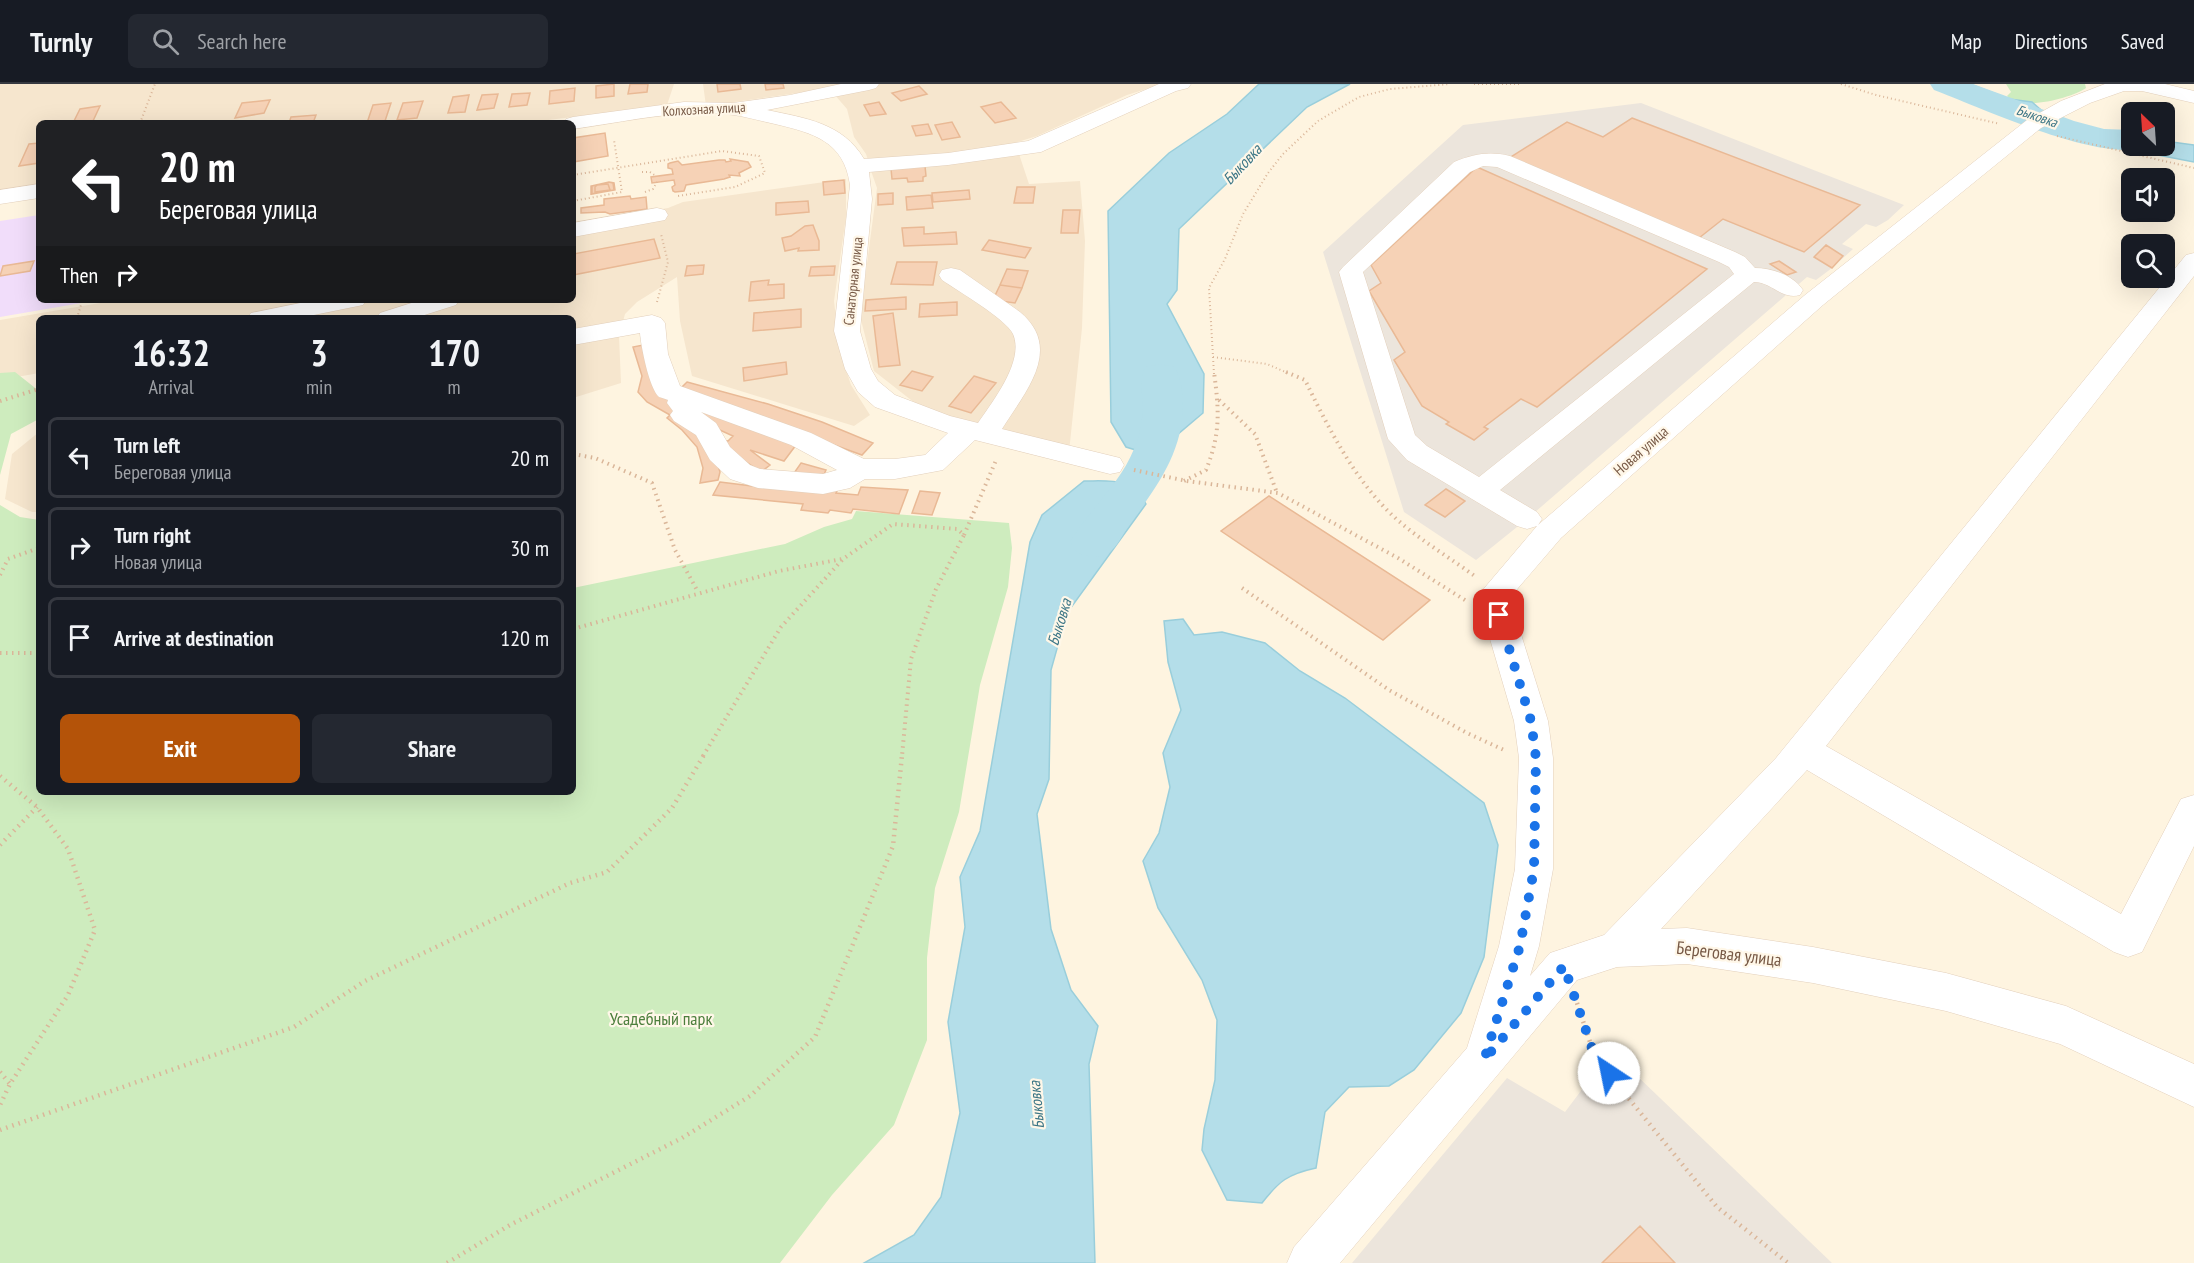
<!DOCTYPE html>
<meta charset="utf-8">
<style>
:root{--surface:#171b24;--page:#242831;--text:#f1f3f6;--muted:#9ea1a6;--line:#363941;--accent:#b45309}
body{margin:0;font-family:"PT Sans Narrow",sans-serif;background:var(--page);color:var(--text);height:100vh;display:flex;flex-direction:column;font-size:22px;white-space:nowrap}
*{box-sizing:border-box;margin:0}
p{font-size:20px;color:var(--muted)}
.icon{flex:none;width:33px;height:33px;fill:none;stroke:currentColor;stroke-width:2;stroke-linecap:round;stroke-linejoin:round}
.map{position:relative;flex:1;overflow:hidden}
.panel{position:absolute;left:36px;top:231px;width:540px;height:480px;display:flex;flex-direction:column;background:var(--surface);border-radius:9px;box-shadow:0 6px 24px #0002}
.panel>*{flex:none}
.banner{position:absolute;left:36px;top:36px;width:540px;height:183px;border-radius:9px;box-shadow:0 6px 24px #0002;background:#202124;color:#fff;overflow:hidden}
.needle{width:39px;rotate:335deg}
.controls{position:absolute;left:2121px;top:18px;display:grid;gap:12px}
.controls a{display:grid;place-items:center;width:54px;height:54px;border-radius:9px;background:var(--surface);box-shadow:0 6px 24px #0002;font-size:30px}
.pin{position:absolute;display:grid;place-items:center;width:51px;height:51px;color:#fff;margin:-26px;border-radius:12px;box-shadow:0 3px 9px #0006}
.me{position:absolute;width:66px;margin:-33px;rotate:326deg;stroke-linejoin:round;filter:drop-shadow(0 0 4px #0008)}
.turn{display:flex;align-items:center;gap:21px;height:126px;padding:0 24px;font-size:27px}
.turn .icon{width:78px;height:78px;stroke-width:2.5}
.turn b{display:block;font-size:42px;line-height:51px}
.then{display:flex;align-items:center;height:57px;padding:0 24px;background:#0003;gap:12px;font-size:22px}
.eta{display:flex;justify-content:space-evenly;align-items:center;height:102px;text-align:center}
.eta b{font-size:36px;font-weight:700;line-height:42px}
.button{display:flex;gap:12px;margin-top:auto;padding:12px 24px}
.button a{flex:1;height:69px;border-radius:9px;background:var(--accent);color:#fff;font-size:24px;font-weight:700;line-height:69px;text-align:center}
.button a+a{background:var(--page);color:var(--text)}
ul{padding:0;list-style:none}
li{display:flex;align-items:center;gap:18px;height:81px;margin:0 12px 9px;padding:0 12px;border:3px solid var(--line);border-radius:9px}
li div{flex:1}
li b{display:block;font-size:22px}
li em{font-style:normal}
header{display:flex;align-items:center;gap:36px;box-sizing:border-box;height:84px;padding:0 30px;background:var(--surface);border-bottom:2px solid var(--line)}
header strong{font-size:28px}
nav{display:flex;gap:33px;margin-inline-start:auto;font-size:21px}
.search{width:420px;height:54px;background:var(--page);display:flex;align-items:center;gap:15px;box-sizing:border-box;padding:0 21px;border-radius:9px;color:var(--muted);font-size:22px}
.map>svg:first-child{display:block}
.residential{fill:#f6e6ce}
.industrial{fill:#ece5dc}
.education{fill:#f1ddfa}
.green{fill:#ceecbe}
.water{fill:#b4dee9;stroke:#99cedb;stroke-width:1.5}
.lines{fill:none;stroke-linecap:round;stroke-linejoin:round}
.river{fill:#b4dee9;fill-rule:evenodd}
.building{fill:#f6d2b6;stroke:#e9b995;stroke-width:1.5}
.minor-casing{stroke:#e3d0bc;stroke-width:1}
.path-far2{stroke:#dab699;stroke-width:2;stroke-dasharray:1 3;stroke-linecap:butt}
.path-far1{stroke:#dab699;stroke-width:4;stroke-dasharray:1.5 4.5;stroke-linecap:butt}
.path{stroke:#dab699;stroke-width:4.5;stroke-dasharray:1.5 5;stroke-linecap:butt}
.minor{fill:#fff;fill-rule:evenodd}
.route{stroke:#1a73e8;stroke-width:10;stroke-dasharray:0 18}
.labels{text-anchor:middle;stroke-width:4.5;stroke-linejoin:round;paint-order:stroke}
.far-street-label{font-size:14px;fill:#775946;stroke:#fff7e8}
.far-water-label{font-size:14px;font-style:italic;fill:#3b7585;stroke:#fff7e8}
.street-label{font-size:15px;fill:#775946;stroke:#fff7e8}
.water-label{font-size:16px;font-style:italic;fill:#3b7585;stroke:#fff7e8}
.near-street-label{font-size:18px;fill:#775946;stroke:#fff7e8}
.near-park-label{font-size:18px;fill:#4c7e3c;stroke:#fff7e8}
</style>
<header>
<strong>Turnly</strong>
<div class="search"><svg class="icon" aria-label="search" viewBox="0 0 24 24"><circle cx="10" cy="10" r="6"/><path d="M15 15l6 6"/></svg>Search here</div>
<nav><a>Map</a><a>Directions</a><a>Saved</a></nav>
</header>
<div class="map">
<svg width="2194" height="1179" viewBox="0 0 2194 1179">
<rect width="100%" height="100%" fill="#fef4e0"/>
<!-- residential -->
<path class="residential" d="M0 0H674L667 21 525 39H39V100L0 106Z
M703 0H861L706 22Z
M878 0H1162L1127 11 1037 52 998 64 869 79 866 70 854 53 847 25 834 10Z
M1019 70 1029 100 1080 97 1085 157 1082 244 1069 368 987 347 920 323 874 287 860 232 877 104 870 84Z
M846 95V133L834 217 840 268 851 301 870 331 854 342 692 292 680 237 677 193 637 218 625 230 619 252 621 299 573 314V234H39V289L0 296V236L118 216H573V141L668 124 683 118Z
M39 348V428H32L5 415 12 370Z"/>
<!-- industrial -->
<path class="industrial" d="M1641 19 1904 121 1888 136 1876 143 1866 140 1842 160 1853 165 1832 184 1816 196 1807 193 1527 435 1476 476 1404 428 1323 168 1463 41Z
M1611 967 1832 1179H1352L1507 994 1565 1028Z"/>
<!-- education -->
<path class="education" d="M39 131V216H99L0 233V137Z"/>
<!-- green -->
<path class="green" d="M2006 0H2085L2086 4C2072 14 2019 28 2007 12L2011 8Z
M15 288 39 307 37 336 11 350 0 391V289Z
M0 421 20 433 39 436V708H573V504L785 460 824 443 852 435 856 427 1009 439 1012 464 1008 503 980 601 959 728 935 804 927 874V956L894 1041 832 1111 780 1179H0Z"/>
<!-- water -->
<path class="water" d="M1259 0H1350L1307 23 1179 145 1177 206 1167 220 1204 290 1203 329 1178 350 1142 368 1126 363 1111 338 1108 127 1169 69 1227 30Z
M1958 0H1970L2009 15 2032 18 2040 25 2032 29 2023 27Z
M2131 57 2132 62H2164L2165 57 2194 61V78L2132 66 2123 58Z
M1084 397C1111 397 1132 393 1146 420L1067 529 1051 586 1049 695 1037 730 1051 845 1071 906 1098 942 1089 980 1095 1179H864L914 1151 941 1113 960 1029 948 938 965 843 960 793 980 747 1030 458 1042 431Z
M1183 535 1194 551 1222 548 1265 559 1300 587 1345 614 1484 719 1498 761 1484 873 1461 929 1414 986 1389 1002 1349 1003 1325 1028 1316 1084C1288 1090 1279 1097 1262 1119L1227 1116 1202 1066 1204 1045 1215 996 1217 936 1202 896 1158 824 1143 777 1159 749 1170 703 1163 669 1181 626 1168 578 1164 537Z"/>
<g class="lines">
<!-- river -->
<path class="river" d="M1930 0H1973L2074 37 2104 45 2132 46V62H2144C2105 81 1977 22 1934 6Z
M1160 280 1174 283C1180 292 1181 299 1182 309 1188 360 1159 401 1130 439 1124 448 1117 464 1108 469 1098 476 1087 472 1077 469L1070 458C1089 426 1120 400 1134 365 1140 351 1143 334 1143 319 1142 305 1138 295 1146 283Z"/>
</g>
<!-- building -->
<path class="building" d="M614 0V12L596 14V2Z
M630 0H648L647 8 628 10Z
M717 0H740L741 5 718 8Z
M765 0H783L784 4 766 6Z
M919 2 927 10 901 17 892 9Z
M575 4 574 17 549 20 550 7Z
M530 9 527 21 509 23 512 10Z
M498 10 494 24 477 26 482 11Z
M469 11 465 28 448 29 453 13Z
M270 16 264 29 235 34 242 19Z
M423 17 417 34 397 36 403 19Z
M879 18 886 30 870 32 864 21Z
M1001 18 1016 34 995 39 981 23Z
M391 19 385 37 367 39 373 21Z
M100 22 92 39H73L80 25Z
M316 31 313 39H289L291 33Z
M1632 34 1860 121 1804 168 1723 135 1699 154 1509 74 1567 38 1603 53Z
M952 38 960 53 942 56 935 41Z
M928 40 932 50 916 52 912 42Z
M605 49 608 72 573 78V54Z
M39 59V79L19 82 29 60Z
M730 75 748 78 751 83 739 89 740 92 729 91 730 93 724 95 686 101 684 107 675 108 673 107 672 103 675 101 674 96 652 99 651 93 673 90 672 85 668 84V80L670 79 678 77 682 81 719 76H725L726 78 731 77Z
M925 82 926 92 923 93V97L908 98 907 94 892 95 891 85Z
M1477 83 1707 185 1537 323 1521 315 1484 343 1488 345 1474 356 1446 340 1449 338 1422 322 1394 276 1405 268 1369 207 1381 199 1371 181Z
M844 96 845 109 824 111 823 98Z
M609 98 613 99 614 106 592 110V102Z
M609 98 614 99 615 106 591 110V102Z
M608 100 610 106 595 108V103L597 101Z
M1017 103H1035L1033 119H1014Z
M969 106 970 115 933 118 932 109Z
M893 109V120L878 121V110Z
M931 111 933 124 907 126 906 113Z
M630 112 631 115 646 113 647 125 610 130 605 128 581 129V124L604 121V115Z
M808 117 809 128 776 131V119Z
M1063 126H1080L1078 149H1061Z
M813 141 819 157V166L798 167 799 164 785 167 782 154 791 152 805 142Z
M924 143V150L956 148 957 160 904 162 902 144Z
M654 155 660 174 573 191V170Z
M989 156 1031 164 1025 174 982 166Z
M1826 161 1843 172 1832 184 1814 173Z
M34 177 30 187 0 192 3 182Z
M1779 177 1796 188 1787 191 1770 180Z
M897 178H937L933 201 891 200Z
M704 181 703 190 685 192 687 182Z
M835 182 834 191 809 192 811 183Z
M1007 185 1028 187 1022 204 1000 201Z
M769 196 768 201 784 200V214L749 217 751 198Z
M1000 201 1022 204 1015 219 993 216Z
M906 213V225L865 227 866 216Z
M957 218V231L919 233 920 220Z
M801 225V243L753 247 754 229Z
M893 229 900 281 879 283 873 232Z
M643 261 714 368 720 388 718 396 700 399 703 384 697 363 682 346 667 334 670 331 647 318 638 308 642 292 633 263Z
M786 278 787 290 744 297 743 284Z
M912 287 933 293 922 307 900 301Z
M974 292 996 299 971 329 949 322Z
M687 298 768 320 822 338 873 359 862 371 680 305Z
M696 324 796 361 784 377 750 366 770 381 761 388 717 359 721 356 728 357 733 352 687 331Z
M801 379 826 386 821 397 792 392Z
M720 398 760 403 838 405 836 409 858 411 861 403 908 406 899 430 853 425 851 429 830 426 828 429 801 426 803 420 713 411Z
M1446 405 1465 417 1445 433 1425 421Z
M920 407 940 409 932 431 912 429Z
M1269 412 1430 516 1383 556 1221 447Z
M1640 1142 1675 1179H1602Z"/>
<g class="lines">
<!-- minor casing -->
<g class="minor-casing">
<path id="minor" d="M841 0H879L876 4 869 6 767 26C805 34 843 39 864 75L948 69 1028 57 1159 0H1191L1188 4 1176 7 1041 68 948 81 869 88 872 115 860 247 871 285 878 297 895 311 950 332 978 339C992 318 1025 277 1013 250 1006 235 958 207 942 196L939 191 942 186 951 184 960 186 1020 228C1064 265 1025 308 1002 345L1120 374 1124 381 1120 388 1110 390 975 356 943 386 895 395H865L850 404 823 410 758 404 730 395 710 376 696 351 674 337 670 331 673 327 667 319 668 316C668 316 660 313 659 313 649 304 641 262 640 249L573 261V245L652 231 661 234 665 239 668 270 680 302 811 349 864 375H895L925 371 948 349 875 323 858 308 845 285 834 247 850 101C844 57 813 49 775 40 761 37 747 33 734 31 681 24 625 38 573 45V39H563L566 35 573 33 684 18 733 19 790 11ZM701 328 791 361 837 386 823 390 760 385 750 381 730 363 716 339Z
M2105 0H2165L2194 7V19L2142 7H2124L2090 19 2041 44 1823 221 1561 454 1513 510 1515 531 1548 637 1553 674V785L1539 862 1530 892 1550 869 1604 851 1776 674 2186 171 2194 169V192L1826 662 2121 830 2181 715 2194 711V762L2142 868 2128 873 2114 868 1807 686 1661 845 1687 844 1813 863 1946 889 2066 922 2194 980V1023L2060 960 1946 927 1813 899 1687 880 1617 883 1577 896 1340 1179H1287L1294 1163 1467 964 1499 862 1515 785 1519 674 1514 637 1483 531 1481 508 1537 442 1527 445 1517 442 1407 376 1388 355 1339 188 1343 183 1454 78C1474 70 1489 67 1510 72L1735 168 1745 173 1755 184C1772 184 1793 191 1803 206L1800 211C1781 216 1772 198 1754 198L1500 406 1537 428 1542 435 1538 441 1805 211 2027 36 2061 17ZM1483 82 1497 83 1719 178 1729 183 1734 190 1479 393 1427 362 1415 351 1363 188 1470 88Z
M39 100V114L0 120V106Z
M657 124 665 126 668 131 665 136 573 153V139Z
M315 216H366L363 221 299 234H247L251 229Z
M421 216H459L456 221 415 234H376L380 229Z"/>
</g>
<!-- path-far2 -->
<path class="path-far2" d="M1474 0H1521
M1841 0 1876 11 2000 40
M140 39 155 0
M2057 52 2194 84
M642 88H650L656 92
M573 91 722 67 759 72 765 89 735 103 678 112
M645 108 653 105 657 98
M573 117 622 108 614 56
M657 218 668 178 661 150
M77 234 81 221
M1213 273 1267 280 1290 290
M1214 290 1209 204 1225 175 1243 130 1268 89 1283 70 1318 37 1359 13 1390 5 1450 0"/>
<!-- path-far1 -->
<path class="path-far1" d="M1286 288 1305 296C1328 343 1353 393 1391 430 1415 453 1449 473 1476 493
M1219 316 1255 350 1277 409
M0 317 39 305
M573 370 595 374 652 399 675 466 698 508
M1134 386 1187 397 1278 409 1398 474 1468 518
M1184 397 1206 386C1221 349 1219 326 1214 288
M964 451 997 374
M0 491 8 475 39 464
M1242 504 1389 606 1467 649 1504 666
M573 545 779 487 842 475
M0 569H39
M703 672 781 543 843 475 893 440 957 445 964 451 936 505 911 575 902 672"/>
<!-- path -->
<path class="path" d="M0 692 37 723 68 765 95 846 68 911 10 1000 0 1021
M0 761 37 723
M1577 919 1595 973 1717 1123 1788 1179
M0 988 10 1000
M0 1046 294 943 365 897 570 799 607 788 672 724 704 671
M447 1179 510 1141 682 1054 750 1012 815 953 893 762 902 671"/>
<!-- minor -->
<use href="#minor" class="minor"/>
</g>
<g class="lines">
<!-- route -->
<path class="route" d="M1499 531 1531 637 1536 674 1534 785 1520 862 1484 976 1564 882 1595 973 1609 989"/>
</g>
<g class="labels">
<!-- far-street labels -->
<g class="far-street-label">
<text transform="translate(704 25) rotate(-3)" y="5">Колхозная улица</text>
<text transform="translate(853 197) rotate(-84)" y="5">Санаторная улица</text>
</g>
<!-- far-water labels -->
<g class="far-water-label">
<text transform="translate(2037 32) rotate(19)" y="5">Быковка</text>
</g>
<!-- street labels -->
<g class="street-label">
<text transform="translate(1641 367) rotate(-41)" y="5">Новая улица</text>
</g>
<!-- water labels -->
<g class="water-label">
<text transform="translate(1242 80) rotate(-47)" y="6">Быковка</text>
<text transform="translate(1059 538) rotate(-73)" y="6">Быковка</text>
<text transform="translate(1036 1021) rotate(-95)" y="6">Быковка</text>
</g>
<!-- near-street labels -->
<g class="near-street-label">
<text transform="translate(1729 870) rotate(7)" y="6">Береговая улица</text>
</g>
<!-- near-park labels -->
<g class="near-park-label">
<text x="661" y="941">Усадебный парк</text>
</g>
</g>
</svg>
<div class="controls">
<a><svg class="needle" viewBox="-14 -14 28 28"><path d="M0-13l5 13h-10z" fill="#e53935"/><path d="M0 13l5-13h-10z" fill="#9ea1a6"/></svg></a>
<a><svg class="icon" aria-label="sound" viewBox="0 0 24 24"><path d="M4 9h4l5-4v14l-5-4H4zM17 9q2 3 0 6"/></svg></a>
<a><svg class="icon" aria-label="search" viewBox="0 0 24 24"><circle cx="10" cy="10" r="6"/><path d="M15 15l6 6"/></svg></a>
</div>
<div class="pin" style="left:1499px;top:531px;background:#d93025"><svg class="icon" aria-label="arrive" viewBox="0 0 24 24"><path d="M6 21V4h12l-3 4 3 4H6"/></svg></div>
<svg class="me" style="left:1609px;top:989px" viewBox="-20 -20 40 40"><circle r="19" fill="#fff"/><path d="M0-13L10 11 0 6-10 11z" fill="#1a73e8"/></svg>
<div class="banner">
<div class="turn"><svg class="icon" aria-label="left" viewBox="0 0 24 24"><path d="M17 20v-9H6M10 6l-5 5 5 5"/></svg><div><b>20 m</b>Береговая улица</div></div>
<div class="then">Then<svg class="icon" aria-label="right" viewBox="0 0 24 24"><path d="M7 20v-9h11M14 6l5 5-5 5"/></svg></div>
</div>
<section class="panel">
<div class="eta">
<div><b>16:32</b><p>Arrival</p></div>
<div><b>3</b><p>min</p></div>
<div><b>170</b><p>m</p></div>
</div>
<ul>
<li><svg class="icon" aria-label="left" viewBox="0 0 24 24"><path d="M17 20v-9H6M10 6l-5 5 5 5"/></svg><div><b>Turn left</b><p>Береговая улица</p></div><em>20 m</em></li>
<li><svg class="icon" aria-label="right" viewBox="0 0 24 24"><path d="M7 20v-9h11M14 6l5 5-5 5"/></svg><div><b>Turn right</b><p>Новая улица</p></div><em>30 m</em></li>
<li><svg class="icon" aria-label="arrive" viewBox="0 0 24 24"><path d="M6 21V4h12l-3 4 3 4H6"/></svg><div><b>Arrive at destination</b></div><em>120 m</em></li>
</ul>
<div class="button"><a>Exit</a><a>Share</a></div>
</section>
</div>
